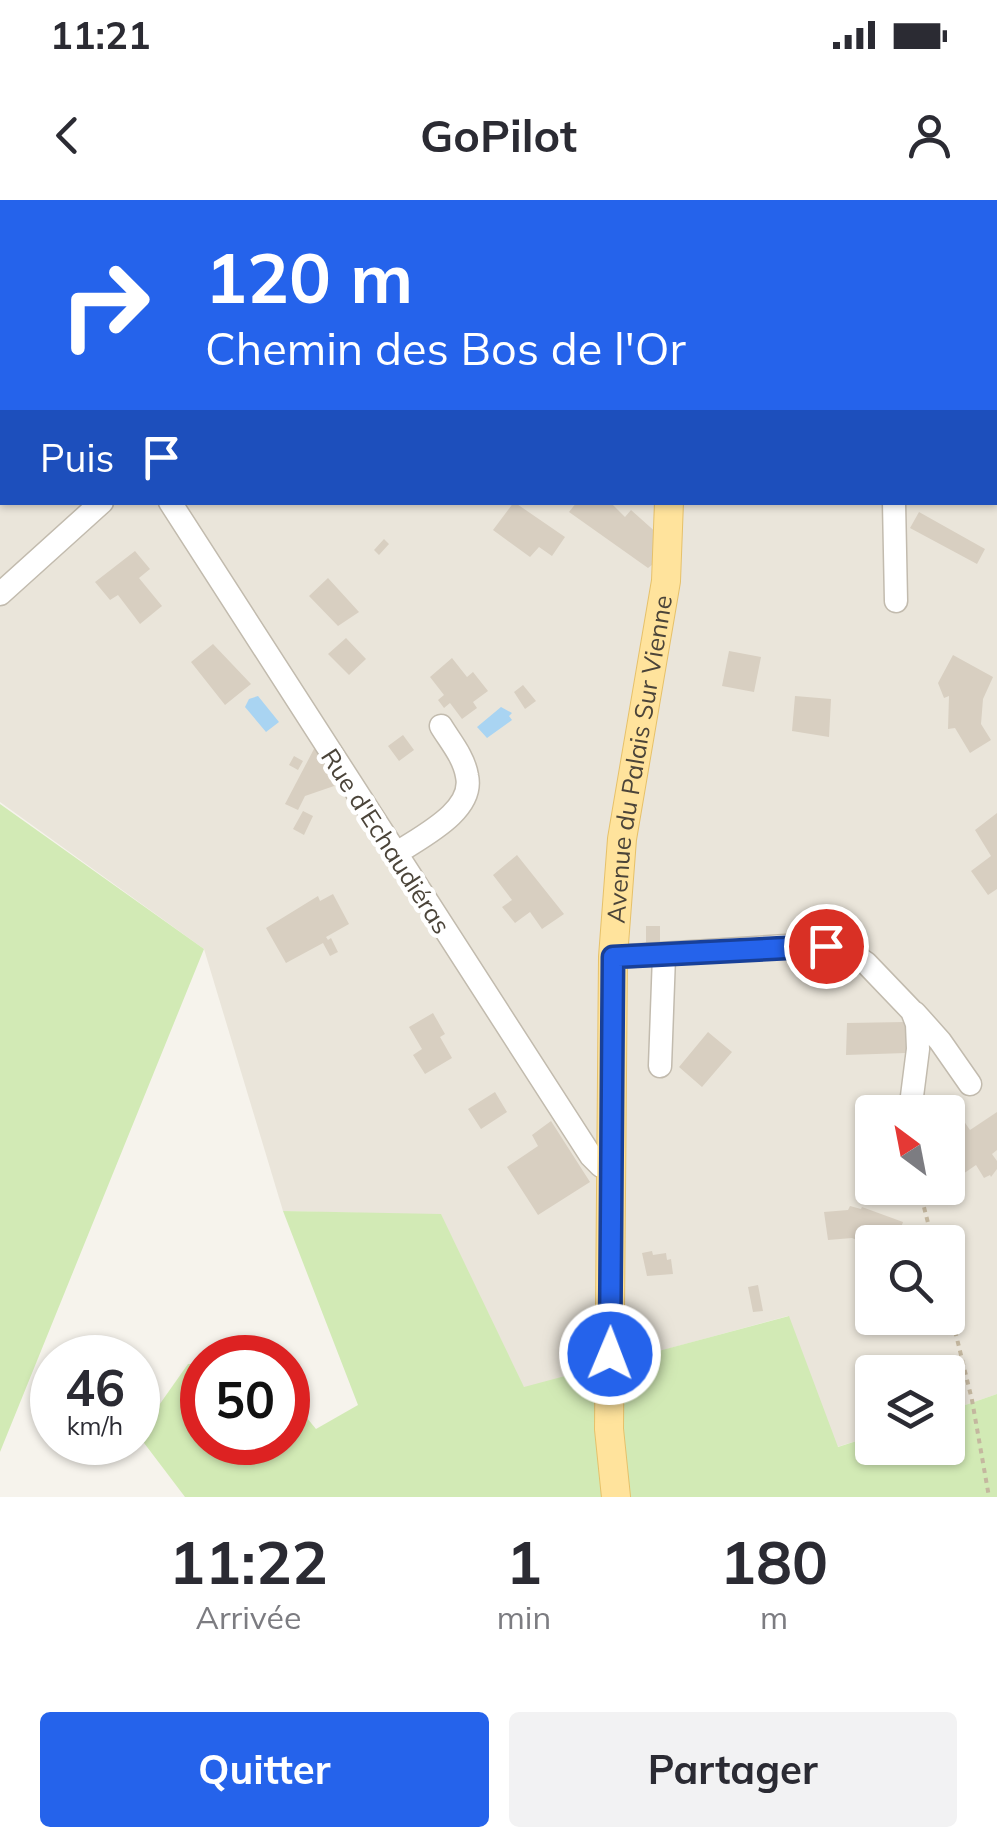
<!DOCTYPE html>
<html lang="fr">
<meta charset="utf-8">
<style>
:root{--surface:#fff;--page:#f2f2f3;--text:#2b2b33;--muted:#7c7c81;--accent:#2563eb}
body{margin:0;font-family:Mulish,sans-serif;background:var(--page);color:var(--text);height:100vh;display:flex;flex-direction:column;font-size:38px;white-space:nowrap}
*{box-sizing:border-box;margin:0}
p{font-size:32px;color:var(--muted)}
.icon{flex:none;width:55px;height:55px;fill:none;stroke:currentColor;stroke-width:2;stroke-linecap:round;stroke-linejoin:round}
.map{position:relative;height:1297px;overflow:hidden}
.drawer{display:flex;flex-direction:column;background:var(--surface);flex:1}
.drawer>*{flex:none}
.hud{position:absolute;left:0px;top:0px;width:998px;height:305px;box-shadow:0 2px 8px #0004;background:#2563eb;color:#fff;overflow:hidden}
.needle{width:65px;rotate:328deg}
.controls{position:absolute;left:855px;top:895px;display:grid;gap:20px}
.controls a{display:grid;place-items:center;width:110px;height:110px;border-radius:10px;background:var(--surface);box-shadow:0 2px 8px #0004;font-size:50px}
.speed{position:absolute;left:30px;top:1135px;display:flex;gap:20px;font-size:50px;font-weight:700;text-align:center}
.speed>*{display:grid;place-content:center;width:130px;height:130px;border-radius:50%;background:var(--surface);box-shadow:0 2px 8px #0004;line-height:1}
.speed small{font-size:25px;font-weight:400}
.speed .limit{border:15px solid #d22;background:#fff;color:#111}
.pin{position:absolute;display:grid;place-items:center;width:85px;height:85px;color:#fff;margin:-42px;border:5px solid #fff;border-radius:50%;box-shadow:0 2px 10px #0007}
.me{position:absolute;width:110px;margin:-55px;rotate:1deg;stroke-linejoin:round;filter:drop-shadow(0 0 8px #0008)}
.turn{display:flex;align-items:center;gap:35px;height:210px;padding:0 40px;font-size:45px}
.turn .icon{width:130px;height:130px;stroke-width:2.5}
.turn b{display:block;font-size:70px;line-height:85px}
.then{display:flex;align-items:center;height:95px;padding:0 40px;background:#0003;gap:20px;font-size:38px}
.eta{display:flex;justify-content:space-evenly;align-items:center;height:170px;text-align:center}
.eta b{font-size:60px;font-weight:700;line-height:70px}
.cta{display:flex;gap:20px;margin-top:auto;padding:20px 40px}
.cta a{flex:1;height:115px;border-radius:10px;background:var(--accent);color:#fff;font-size:40px;font-weight:700;line-height:115px;text-align:center}
.cta a+a{background:var(--page);color:var(--text)}
.status{display:flex;justify-content:space-between;align-items:center;height:70px;padding:0 50px;background:var(--surface);direction:ltr}
.status svg{height:28px;fill:currentColor}
header{display:flex;justify-content:space-between;align-items:center;height:130px;padding:0 40px;background:var(--surface);font-size:45px;font-weight:700}
.map>svg:first-child{display:block}
.residential{fill:#eae5da;fill-rule:evenodd}
.green{fill:#d2eab5}
.water{fill:#a9d4f2}
.building{fill:#d8cfc1}
.lines{fill:none;stroke-linecap:round;stroke-linejoin:round}
.minor-casing{stroke:#c2bbae;stroke-width:25}
.major-casing{stroke:#e6c16a;stroke-width:30}
.path{stroke:#c4b79f;stroke-width:4;stroke-dasharray:5 5;stroke-linecap:butt}
.minor{stroke:#fff;stroke-width:22}
.major{stroke:#ffe39c;stroke-width:28}
.route-casing{stroke:#184099;stroke-width:25}
.route{stroke:#2563eb;stroke-width:18}
.labels{text-anchor:middle;stroke-width:9;stroke-linejoin:round;paint-order:stroke}
.street-label{font-size:25px;fill:#4b4439;stroke:#fff}
</style>
<div class="status"><b>11:21</b><svg viewBox="0 0 49 12"><path d="M0 12V9h3v3zM5 12V6h3v6zM10 12V3h3v9zM15 12V0h3v12zM26 1h20v11H26zM47 4h2v5h-2z"/></svg></div>
<header><svg class="icon" aria-label="back" viewBox="0 0 24 24"><path d="M15 5l-7 7 7 7"/></svg>GoPilot<svg class="icon" aria-label="person" viewBox="0 0 24 24"><circle cx="12" cy="8" r="4"/><path d="M4 21q1-7 8-7t8 7"/></svg></header>
<div class="map">
<svg width="997" height="1297" viewBox="0 0 997 1297">
<rect width="100%" height="100%" fill="#f6f3ec"/>
<!-- residential -->
<path class="residential" d="M0 0 282 2H2V302H995V2H404L997 0V1194L948 1211V1172H872V1236L837 1247 788 1116 524 1188 441 1015 283 1011 204 749 0 602ZM872 912H948V988H872ZM872 1042H948V1118H872Z"/>
<!-- green -->
<path class="green" d="M0 604 204 749 0 1252Z
M283 1011 441 1014 524 1187 789 1116 838 1247 872 1236V1248H948V1211L997 1194V1297H185L138 1235 188 1164H202V1242H288V1195L316 1229 358 1205Z"/>
<!-- water -->
<path class="water" d="M258 496 279 522 266 532 245 507 249 499Z
M501 507 512 513 509 516 512 520 487 538 477 527Z"/>
<!-- building -->
<path class="building" d="M514 302 565 337 552 356 539 347 530 357 493 330Z
M577 302H610L625 317 631 310 659 335 657 361 648 368 569 312Z
M919 312 985 349 977 364 910 328Z
M384 339 389 344 379 355 374 350Z
M135 351 150 369 139 378 162 406 140 424 118 395 110 400 95 382Z
M328 378 359 412 338 426 309 396Z
M346 438 366 459 349 475 328 454Z
M213 444 251 484 225 505 191 462Z
M729 451 761 457 754 492 722 486Z
M953 455 993 477 983 499 981 524 991 540 970 553 955 528 948 529 949 496 944 498 938 483Z
M452 458 467 477 473 472 488 491 473 502 477 508 462 519 450 503 444 508 438 500 444 495 430 477Z
M523 485 536 501 525 509 514 492Z
M795 496 831 499 829 537 792 531Z
M403 535 414 550 399 561 388 546Z
M315 547 330 572 334 586 305 596 298 610 285 604Z
M294 556 303 561 298 570 289 565Z
M303 611 313 616 304 635 293 629Z
M997 613V689L988 695 971 671 991 656 975 630Z
M517 655 564 714 542 729 530 712 515 723 502 707 512 700 493 675Z
M333 694 349 724 326 737 328 740 331 738 338 752 330 756 323 743 286 763 266 728 318 696 320 701Z
M646 726H660V743H646Z
M433 813 445 834 440 837 452 858 425 874 413 855 422 849 409 827Z
M905 822 906 853 846 855 847 823Z
M708 832 732 852 702 887 679 867Z
M495 892 507 912 481 929 468 909Z
M950 901 970 930 997 912V950L992 954 997 961V969L991 977 990 975 984 978 976 965 960 976 948 957V945L955 940 948 928V912H933Z
M551 921 590 982 538 1015 507 967 538 946 532 935Z
M850 1006 861 1009 862 1007 903 1022 896 1042 878 1040 872 1046 852 1038 828 1040 824 1012 848 1010Z
M652 1051 653 1055 666 1053 667 1060 671 1059 673 1074 647 1076 642 1053Z
M758 1085 763 1111 753 1112 748 1087Z"/>
<g class="lines">
<!-- minor casing -->
<g class="minor-casing">
<path id="minor" d="M0 48 2 52
M170 302 591 956 601 966 613 968
M894 302 896 401
M0 394 102 302
M394 655C418 638 475 612 467 576 464 557 450 541 441 526
M613 757 802 745 847 750 866 763 912 811 917 824 918 849 910 912
M915 813 940 841 970 884
M660 866 664 756"/>
</g>
<!-- major casing -->
<g class="major-casing">
<g id="major">
<path d="M711 2 713 0"/>
<path id="s1" d="M616 1297 609 1229 613 757 622 639 666 381 669 302"/>
</g>
</g>
<!-- path -->
<path class="path" d="M919 988 933 1042
M948 1102 972 1200 989 1297"/>
<!-- minor -->
<use href="#minor" class="minor"/>
<!-- major -->
<use href="#major" class="major"/>
</g>
<g class="lines">
<!-- route casing -->
<g class="route-casing">
<path id="route" d="M610 1154 613 757 826 746"/>
</g>
<!-- route -->
<use href="#route" class="route"/>
</g>
<g class="labels">
<!-- street labels -->
<g class="street-label">
<text dy="9" stroke="none"><textPath href="#s1" startOffset="740">Avenue du Palais Sur Vienne</textPath></text>
<text transform="translate(386 641) rotate(57)" y="9">Rue d'Echaudiéras</text>
</g>
</g>
</svg>
<div class="controls">
<a><svg class="needle" viewBox="-14 -14 28 28"><path d="M0-13l5 13h-10z" fill="#e53935"/><path d="M0 13l5-13h-10z" fill="#7c7c81"/></svg></a>
<a><svg class="icon" aria-label="search" viewBox="0 0 24 24"><circle cx="10" cy="10" r="6"/><path d="M15 15l6 6"/></svg></a>
<a><svg class="icon" aria-label="layers" viewBox="0 0 24 24"><path d="M12 4l9 5-9 5-9-5zM3 14l9 5 9-5"/></svg></a>
</div>
<div class="speed"><div>46<small>km/h</small></div><div class="limit">50</div></div>
<div class="pin" style="left:826px;top:746px;background:#d93025"><svg class="icon" aria-label="arrive" viewBox="0 0 24 24"><path d="M6 21V4h12l-3 4 3 4H6"/></svg></div>
<svg class="me" style="left:610px;top:1154px" viewBox="-20 -20 40 40"><circle r="17" fill="#2563eb" stroke="#fff" stroke-width="3"/><path d="M0-11L8 9 0 5-8 9z" fill="#fff"/></svg>
<div class="hud">
<div class="turn"><svg class="icon" aria-label="right" viewBox="0 0 24 24"><path d="M7 20v-9h11M14 6l5 5-5 5"/></svg><div><b>120 m</b>Chemin des Bos de l'Or</div></div>
<div class="then">Puis<svg class="icon" aria-label="arrive" viewBox="0 0 24 24"><path d="M6 21V4h12l-3 4 3 4H6"/></svg></div>
</div>
</div>
<section class="drawer">
<div class="eta">
<div><b>11:22</b><p>Arrivée</p></div>
<div><b>1</b><p>min</p></div>
<div><b>180</b><p>m</p></div>
</div>
<div class="cta"><a>Quitter</a><a>Partager</a></div>
</section>
